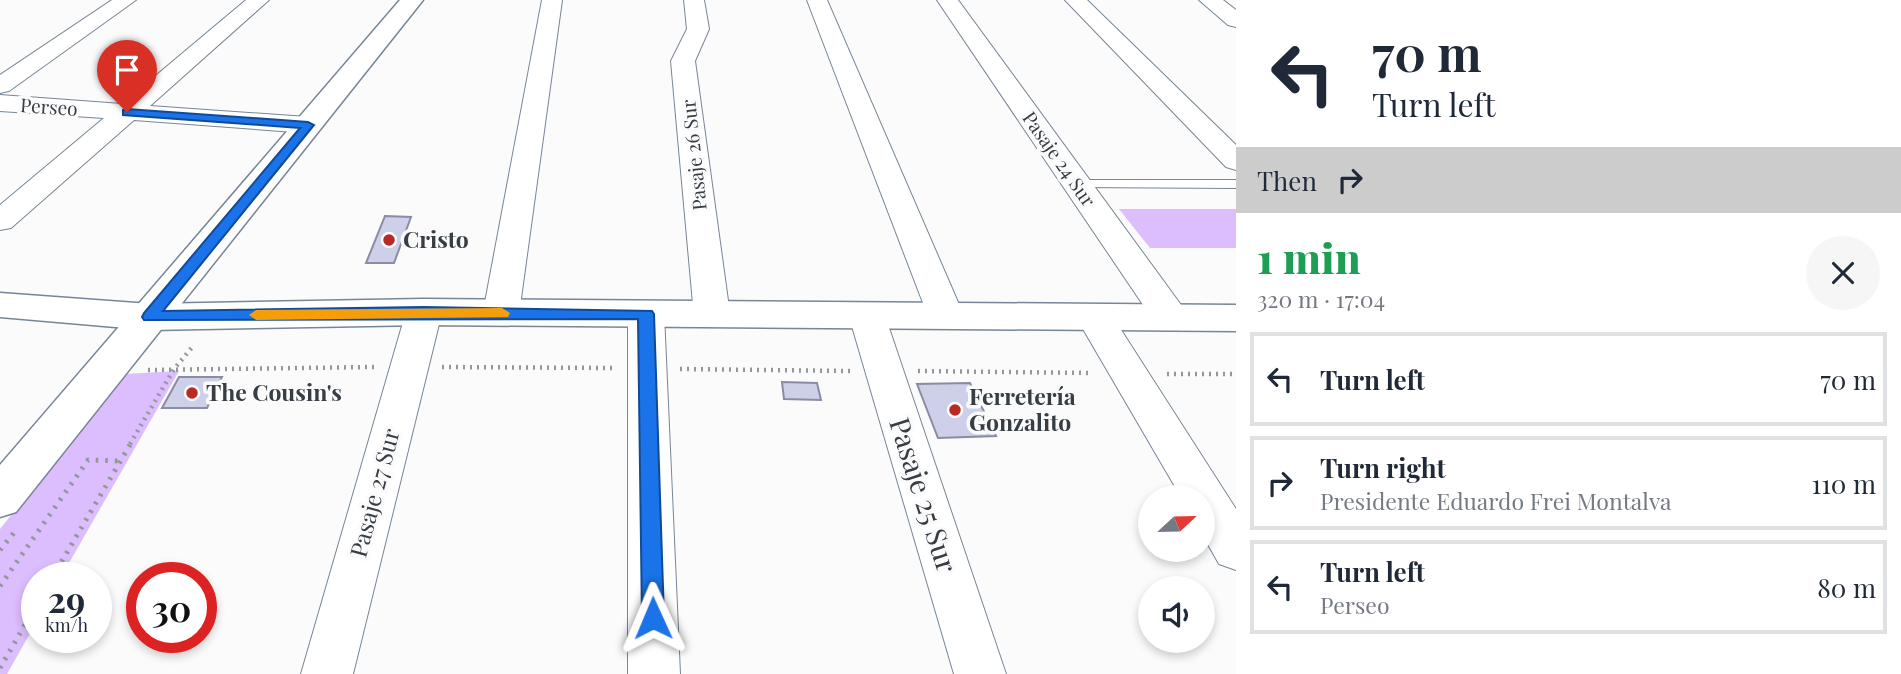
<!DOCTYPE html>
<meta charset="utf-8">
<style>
:root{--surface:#fff;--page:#f6f6f7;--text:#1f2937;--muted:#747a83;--line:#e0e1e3}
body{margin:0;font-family:"Playfair Display",serif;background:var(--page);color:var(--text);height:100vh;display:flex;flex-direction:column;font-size:26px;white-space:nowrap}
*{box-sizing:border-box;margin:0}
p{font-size:23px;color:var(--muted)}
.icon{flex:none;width:38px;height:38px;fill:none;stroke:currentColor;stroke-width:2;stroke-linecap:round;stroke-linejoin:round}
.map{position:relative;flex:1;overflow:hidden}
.sheet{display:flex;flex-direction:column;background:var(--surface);width:665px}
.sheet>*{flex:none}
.guide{background:#fff;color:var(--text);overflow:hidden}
.needle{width:46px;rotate:68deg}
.controls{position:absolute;left:1138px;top:485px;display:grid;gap:14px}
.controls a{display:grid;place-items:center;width:77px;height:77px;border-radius:50%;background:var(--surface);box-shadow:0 4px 10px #0003;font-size:35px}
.speed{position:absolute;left:21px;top:562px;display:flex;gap:14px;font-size:35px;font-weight:700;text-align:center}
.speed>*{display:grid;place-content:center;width:91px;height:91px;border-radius:50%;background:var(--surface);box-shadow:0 4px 10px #0003;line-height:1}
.speed small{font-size:18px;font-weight:400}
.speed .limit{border:10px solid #d22;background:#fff;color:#111}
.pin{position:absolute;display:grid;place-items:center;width:60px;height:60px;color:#fff;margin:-72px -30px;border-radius:50% 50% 50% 0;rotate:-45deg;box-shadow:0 0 7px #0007}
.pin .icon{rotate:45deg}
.me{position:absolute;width:77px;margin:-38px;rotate:359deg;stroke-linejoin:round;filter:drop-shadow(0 0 5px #0008)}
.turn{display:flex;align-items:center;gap:24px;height:147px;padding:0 21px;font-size:32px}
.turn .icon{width:91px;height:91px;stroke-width:2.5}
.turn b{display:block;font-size:49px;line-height:60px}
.then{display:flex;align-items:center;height:66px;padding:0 21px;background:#0003;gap:14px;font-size:26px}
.round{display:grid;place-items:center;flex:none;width:74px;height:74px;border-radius:37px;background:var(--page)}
.head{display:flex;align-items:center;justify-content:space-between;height:119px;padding:0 21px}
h1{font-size:42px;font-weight:800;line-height:52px;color:#1e9e55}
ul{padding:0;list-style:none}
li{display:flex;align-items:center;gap:21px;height:94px;margin:0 14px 10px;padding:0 7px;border:4px solid var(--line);border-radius:0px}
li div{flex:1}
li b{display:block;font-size:26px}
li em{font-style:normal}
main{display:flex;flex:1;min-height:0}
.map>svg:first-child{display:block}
.green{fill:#dcbdfe}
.building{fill:#cdd0e8;stroke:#898ca2;stroke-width:2}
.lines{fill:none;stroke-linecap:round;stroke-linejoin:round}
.service-casing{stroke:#768697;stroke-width:2}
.minor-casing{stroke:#768697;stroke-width:2}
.tertiary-casing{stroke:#768697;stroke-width:3}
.secondary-casing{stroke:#768697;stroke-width:3}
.path-far1{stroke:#93969b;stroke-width:4.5;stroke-dasharray:2 5;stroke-linecap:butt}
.path{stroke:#93969b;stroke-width:5;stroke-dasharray:2.5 7;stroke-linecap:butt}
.service{fill:#fff;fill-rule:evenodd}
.minor{fill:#fff;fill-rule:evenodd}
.tertiary{fill:#fff;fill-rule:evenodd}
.secondary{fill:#fff;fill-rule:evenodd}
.route{fill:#1a73e8;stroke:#114b97;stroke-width:2}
.slow{fill:#f59e0b}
.poi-dot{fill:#b92b22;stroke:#fbfbfb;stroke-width:2.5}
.labels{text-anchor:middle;stroke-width:7;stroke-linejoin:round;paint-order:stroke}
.far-street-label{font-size:19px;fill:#363d45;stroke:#fbfbfb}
.poi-label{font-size:23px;font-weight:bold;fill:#363d45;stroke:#fbfbfb;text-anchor:start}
.street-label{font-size:23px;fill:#363d45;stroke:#fbfbfb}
.near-street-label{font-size:28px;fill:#363d45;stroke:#fbfbfb}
</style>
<main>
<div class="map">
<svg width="1236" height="674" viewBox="0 0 1236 674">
<rect width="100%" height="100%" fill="#fbfbfb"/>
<!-- green -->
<path class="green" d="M1119 209H1236V248H1150Z
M179 371 61 577 37 578V621L7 674H0V529L124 374Z"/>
<!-- building -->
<path class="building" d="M385 216 411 217 394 263H366Z
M179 377H222L207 408H162Z
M782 382 817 383 821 400 784 399Z
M970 383 996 436 938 438 917 384Z"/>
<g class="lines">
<!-- service casing -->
<g class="service-casing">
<path id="service" d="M1076 180H1236V188L1071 187 1069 184Z"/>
</g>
<!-- minor casing -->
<g class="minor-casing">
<path id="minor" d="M112 0H136L9 91 0 93V75Z
M246 0H269L150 106 308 117 317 119 321 125 317 131 308 133 134 120 11 228 0 230V205L104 118 0 111V95L122 104Z
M542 0H562L519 313 514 321 501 325 488 321 483 313Z
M684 0H704L709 29 695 61 730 315 725 324 712 327 699 324 694 315 671 61 687 29Z
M807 0H827L964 316 959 325 946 328 933 325 928 316Z
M937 0H958L1184 309 1189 318 1184 327 1171 330 1158 327Z
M1065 0H1087L1236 145V170L1226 167Z
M1199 0H1223L1236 10V27L1228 25Z
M424 300 437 304 442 312 353 674H301L406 312 411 304Z
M646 302 659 305 664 314 680 674H628V314L633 305Z
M867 304 880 307 885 316 1006 674H954L849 316 854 307Z
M1094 305 1107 308 1236 509V570L1219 564 1202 534V497H1181L1076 317 1081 308Z"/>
</g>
<!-- tertiary casing -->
<g class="tertiary-casing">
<path id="tertiary" d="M400 0H423L16 512 0 517V465Z"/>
</g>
<!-- secondary casing -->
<g class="secondary-casing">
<path id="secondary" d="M0 293 150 304 424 299 1236 305V331L424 325 150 330 0 317Z"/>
</g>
<!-- path-far1 -->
<path class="path-far1" d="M442 367 612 368
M680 369 850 371
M148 370 374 367
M918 371 1092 373
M1167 374H1236
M130 444 174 369 194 345"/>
<!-- path -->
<path class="path" d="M0 550 17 529
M52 578 131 443
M0 586 88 460 120 461
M0 668 37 604"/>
<!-- service -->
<use href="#service" class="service"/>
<!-- minor -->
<use href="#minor" class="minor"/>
<!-- tertiary -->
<use href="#tertiary" class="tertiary"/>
<!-- secondary -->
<use href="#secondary" class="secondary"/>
</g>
<!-- route -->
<path class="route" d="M127 109 308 122 314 125 163 311 424 307 652 311 654 314 664 618 661 626 653 629 645 626 642 618 638 319 144 320 142 317 144 313 300 128 123 115V110Z"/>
<!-- slow -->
<path class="slow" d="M502 308 510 313 508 317 256 320 249 315 256 310Z"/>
<!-- markers -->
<g class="poi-dot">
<circle cx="389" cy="240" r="7"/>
<circle cx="192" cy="393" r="7"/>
<circle cx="955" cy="410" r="7"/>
</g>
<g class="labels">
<!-- far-street labels -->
<g class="far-street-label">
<text transform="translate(49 107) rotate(4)" y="7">Perseo</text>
<text transform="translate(694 155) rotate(-96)" y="7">Pasaje 26 Sur</text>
<text transform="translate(1059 159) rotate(55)" y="7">Pasaje 24 Sur</text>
</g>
<!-- poi labels -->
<g class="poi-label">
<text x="403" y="248">Cristo</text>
<text x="206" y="401">The Cousin's</text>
<text x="969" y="405">Ferretería<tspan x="969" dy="26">Gonzalito</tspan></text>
</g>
<!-- street labels -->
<g class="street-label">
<text transform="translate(375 493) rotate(-75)" y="8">Pasaje 27 Sur</text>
</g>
<!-- near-street labels -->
<g class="near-street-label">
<text transform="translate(923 495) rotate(72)" y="10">Pasaje 25 Sur</text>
</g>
</g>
</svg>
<div class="controls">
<a><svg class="needle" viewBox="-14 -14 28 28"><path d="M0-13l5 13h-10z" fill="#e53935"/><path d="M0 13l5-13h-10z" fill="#747a83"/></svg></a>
<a><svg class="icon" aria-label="sound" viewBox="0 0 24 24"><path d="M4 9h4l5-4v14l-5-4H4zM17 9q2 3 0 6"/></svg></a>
</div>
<div class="speed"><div>29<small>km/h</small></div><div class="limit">30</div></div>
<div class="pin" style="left:127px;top:112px;background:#d93025"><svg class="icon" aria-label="arrive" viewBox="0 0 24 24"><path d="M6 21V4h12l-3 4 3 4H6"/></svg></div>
<svg class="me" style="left:653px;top:618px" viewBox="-20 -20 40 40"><path d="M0-17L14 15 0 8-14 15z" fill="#1a73e8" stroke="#fff" stroke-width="4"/></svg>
</div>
<section class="sheet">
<div class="guide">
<div class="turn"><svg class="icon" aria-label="left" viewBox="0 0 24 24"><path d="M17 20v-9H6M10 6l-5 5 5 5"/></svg><div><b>70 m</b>Turn left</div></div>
<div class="then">Then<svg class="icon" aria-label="right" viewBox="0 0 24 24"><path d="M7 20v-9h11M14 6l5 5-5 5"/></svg></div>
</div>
<div class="head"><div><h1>1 min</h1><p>320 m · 17:04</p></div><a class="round"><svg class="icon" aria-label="close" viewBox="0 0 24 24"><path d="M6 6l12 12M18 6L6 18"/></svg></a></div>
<ul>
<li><svg class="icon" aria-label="left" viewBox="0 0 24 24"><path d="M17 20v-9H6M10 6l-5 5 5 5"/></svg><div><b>Turn left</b></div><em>70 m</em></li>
<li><svg class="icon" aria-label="right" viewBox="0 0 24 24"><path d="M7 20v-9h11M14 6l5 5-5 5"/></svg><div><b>Turn right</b><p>Presidente Eduardo Frei Montalva</p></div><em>110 m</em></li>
<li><svg class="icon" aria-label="left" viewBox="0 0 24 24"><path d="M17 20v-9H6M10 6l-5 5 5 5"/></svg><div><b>Turn left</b><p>Perseo</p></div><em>80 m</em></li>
</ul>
</section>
</main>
